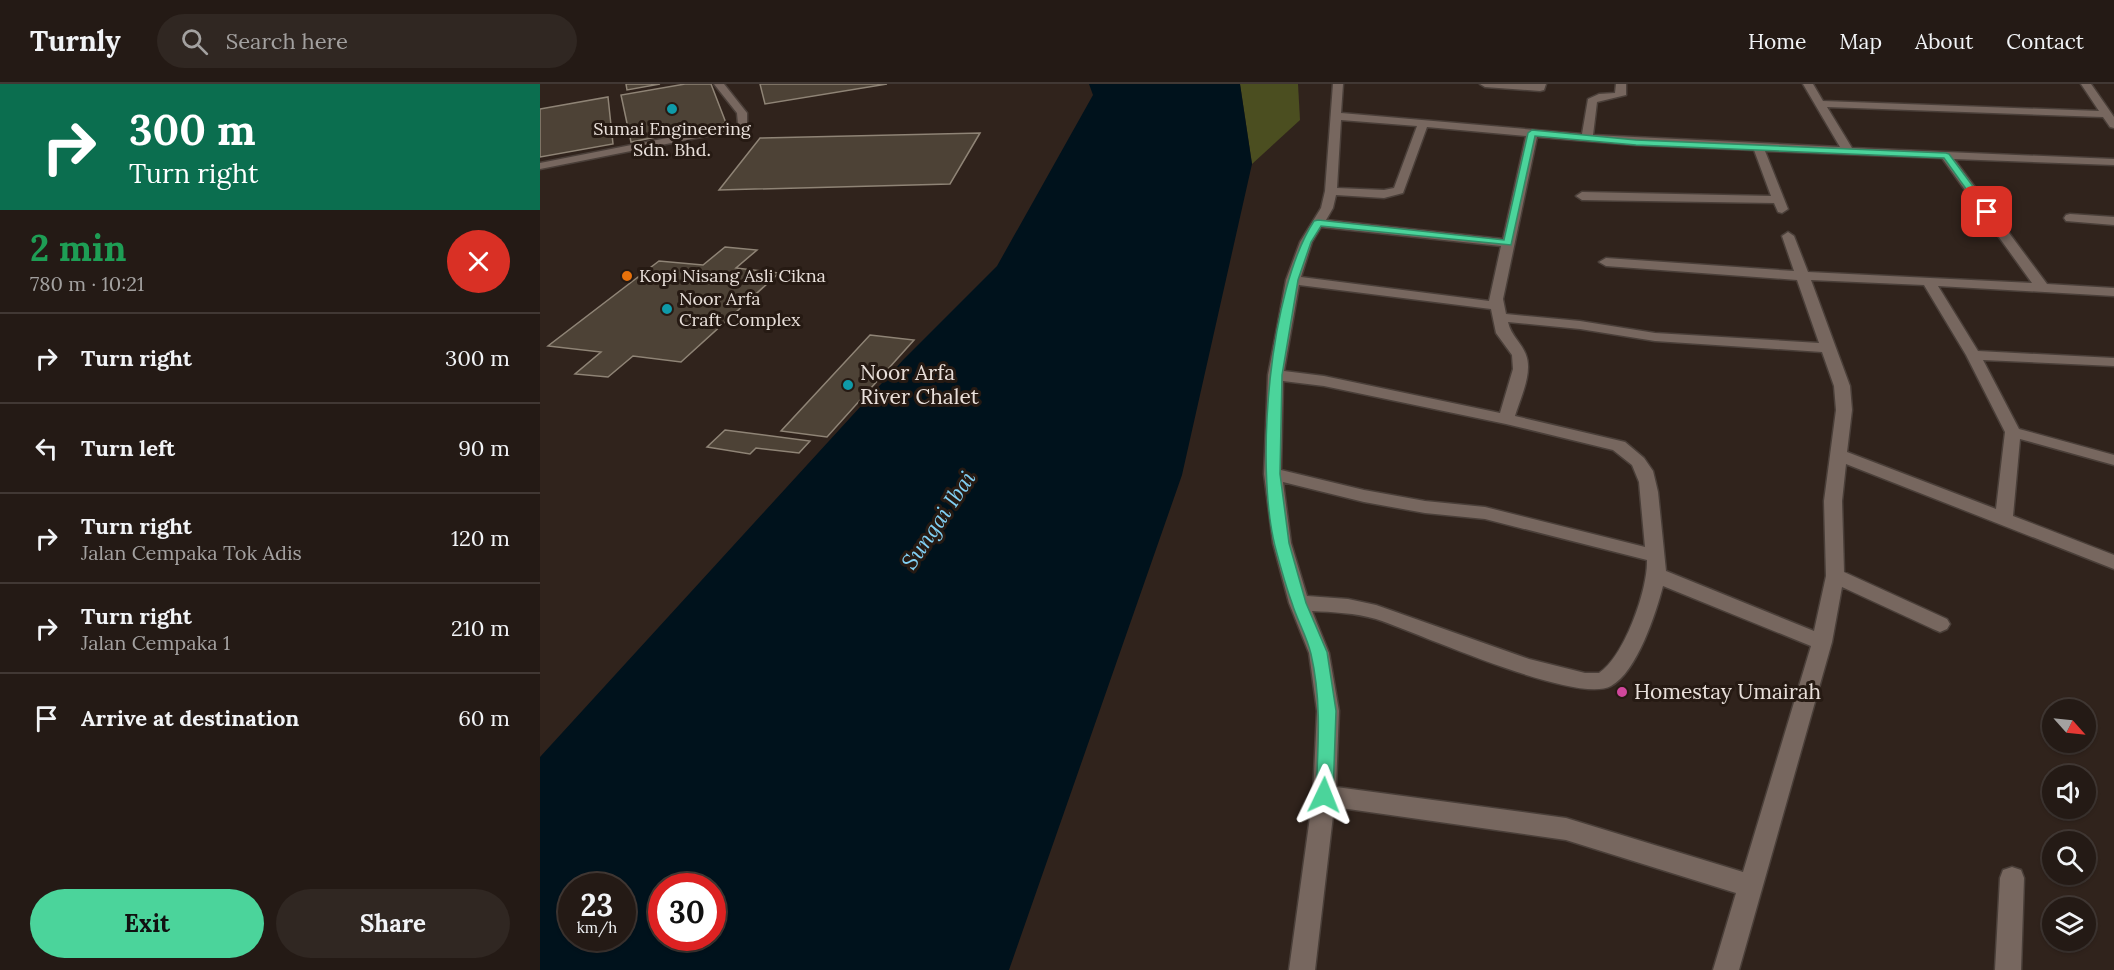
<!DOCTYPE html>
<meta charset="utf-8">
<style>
:root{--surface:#241a15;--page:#302722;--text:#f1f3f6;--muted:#a3a1a0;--line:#413834;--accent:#4bd49b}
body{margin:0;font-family:Lora,serif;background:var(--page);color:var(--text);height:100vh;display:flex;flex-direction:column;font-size:22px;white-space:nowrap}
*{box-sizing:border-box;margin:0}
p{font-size:20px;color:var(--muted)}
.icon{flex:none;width:33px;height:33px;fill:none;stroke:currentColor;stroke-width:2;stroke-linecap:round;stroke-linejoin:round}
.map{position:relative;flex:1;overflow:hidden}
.drawer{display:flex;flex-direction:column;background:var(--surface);width:540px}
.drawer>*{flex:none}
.banner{background:#0b6e4f;color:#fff;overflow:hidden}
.needle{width:39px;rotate:117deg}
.buttons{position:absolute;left:1502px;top:615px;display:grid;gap:12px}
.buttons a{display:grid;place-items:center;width:54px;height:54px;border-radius:50%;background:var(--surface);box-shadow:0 2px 4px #0004,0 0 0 2px var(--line);font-size:30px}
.speed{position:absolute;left:18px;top:789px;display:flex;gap:12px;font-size:30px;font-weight:700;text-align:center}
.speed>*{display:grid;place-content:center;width:78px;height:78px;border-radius:50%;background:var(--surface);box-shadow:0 2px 4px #0004,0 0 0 2px var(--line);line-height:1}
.speed small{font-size:15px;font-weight:400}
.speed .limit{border:9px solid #d22;background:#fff;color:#111}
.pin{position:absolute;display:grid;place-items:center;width:51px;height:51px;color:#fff;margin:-26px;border-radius:12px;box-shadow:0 3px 9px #0006}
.me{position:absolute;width:66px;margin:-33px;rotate:2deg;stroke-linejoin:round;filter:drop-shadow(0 0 4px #0008)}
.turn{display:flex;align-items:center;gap:21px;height:126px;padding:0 30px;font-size:27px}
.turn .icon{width:78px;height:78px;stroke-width:2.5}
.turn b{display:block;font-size:42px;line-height:51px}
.round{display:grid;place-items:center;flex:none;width:63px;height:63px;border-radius:32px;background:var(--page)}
.overview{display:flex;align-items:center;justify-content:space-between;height:102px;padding:0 30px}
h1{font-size:36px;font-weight:700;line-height:45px;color:#1e9e55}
.cta{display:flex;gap:12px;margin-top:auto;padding:12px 30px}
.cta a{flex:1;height:69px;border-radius:36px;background:var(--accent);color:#111;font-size:24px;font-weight:700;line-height:69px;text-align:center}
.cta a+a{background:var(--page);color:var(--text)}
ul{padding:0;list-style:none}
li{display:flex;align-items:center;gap:18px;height:90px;padding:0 30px;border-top:2px solid var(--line)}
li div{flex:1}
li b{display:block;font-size:22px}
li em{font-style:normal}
header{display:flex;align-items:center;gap:36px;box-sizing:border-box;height:84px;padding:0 30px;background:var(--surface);border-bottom:2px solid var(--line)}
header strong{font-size:28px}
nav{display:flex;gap:33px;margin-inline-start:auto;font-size:21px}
.search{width:420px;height:54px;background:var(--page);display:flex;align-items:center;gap:15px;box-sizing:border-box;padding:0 21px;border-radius:33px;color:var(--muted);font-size:22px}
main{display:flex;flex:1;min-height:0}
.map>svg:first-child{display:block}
.green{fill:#4b4e20}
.water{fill:#00121c;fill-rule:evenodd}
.building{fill:#4d4236;stroke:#8f8476;stroke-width:1.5}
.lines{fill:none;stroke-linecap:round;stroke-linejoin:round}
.street-casing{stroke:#4a3f39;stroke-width:3}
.street{fill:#77675f;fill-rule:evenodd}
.route{fill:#4bd49b;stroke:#318a65;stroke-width:1.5}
.culture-dot{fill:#0f9aa8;stroke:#261a13;stroke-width:2}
.food-dot{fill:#e8710a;stroke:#261a13;stroke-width:2}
.hotel-dot{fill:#d1479c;stroke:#261a13;stroke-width:2}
.labels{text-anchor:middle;stroke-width:6;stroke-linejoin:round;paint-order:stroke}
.far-poi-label{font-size:18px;fill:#e9e0db;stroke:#261a13;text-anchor:start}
.poi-label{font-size:21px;fill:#e9e0db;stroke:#261a13;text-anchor:start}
.water-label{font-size:22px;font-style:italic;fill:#82d0f4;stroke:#261a13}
</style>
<header>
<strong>Turnly</strong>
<div class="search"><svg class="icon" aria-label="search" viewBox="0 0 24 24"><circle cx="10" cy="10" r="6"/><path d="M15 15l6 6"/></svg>Search here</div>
<nav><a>Home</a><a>Map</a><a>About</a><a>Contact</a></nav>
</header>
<main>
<section class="drawer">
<div class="banner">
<div class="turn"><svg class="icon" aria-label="right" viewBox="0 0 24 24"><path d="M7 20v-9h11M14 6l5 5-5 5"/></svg><div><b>300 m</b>Turn right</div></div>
</div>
<div class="overview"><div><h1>2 min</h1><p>780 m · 10:21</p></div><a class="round" style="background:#d93025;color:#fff"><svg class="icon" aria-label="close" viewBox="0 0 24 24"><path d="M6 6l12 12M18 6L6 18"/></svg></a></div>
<ul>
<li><svg class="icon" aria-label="right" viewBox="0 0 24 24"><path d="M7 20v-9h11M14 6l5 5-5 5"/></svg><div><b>Turn right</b></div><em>300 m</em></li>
<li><svg class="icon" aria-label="left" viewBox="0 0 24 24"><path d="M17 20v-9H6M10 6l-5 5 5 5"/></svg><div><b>Turn left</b></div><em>90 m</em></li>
<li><svg class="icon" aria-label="right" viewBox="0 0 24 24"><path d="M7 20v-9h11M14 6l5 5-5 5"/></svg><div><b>Turn right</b><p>Jalan Cempaka Tok Adis</p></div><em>120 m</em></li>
<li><svg class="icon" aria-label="right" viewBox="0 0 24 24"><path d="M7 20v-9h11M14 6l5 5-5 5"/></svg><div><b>Turn right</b><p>Jalan Cempaka 1</p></div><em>210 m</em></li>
<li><svg class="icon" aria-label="arrive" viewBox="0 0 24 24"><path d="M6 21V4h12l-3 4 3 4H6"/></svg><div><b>Arrive at destination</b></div><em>60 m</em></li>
</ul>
<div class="cta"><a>Exit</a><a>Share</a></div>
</section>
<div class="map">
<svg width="1574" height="886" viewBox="0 0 1574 886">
<rect width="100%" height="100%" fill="#30231c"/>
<!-- green -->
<path class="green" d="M700 0H758L760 36 712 80Z"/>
<!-- water -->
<path class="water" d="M549 0H700L712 80 642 391 469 886H0V673L363 276 457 182 553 11ZM32 802H82V854H32ZM122 802H172V854H122Z"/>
<!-- building -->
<path class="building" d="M86 0H120L87 6Z
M145 0H171L186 39 91 58 81 11Z
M220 0H347L225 20Z
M68 13 73 60 0 73V25Z
M440 49 410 100 179 106 220 54Z
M185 163 217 166 196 184 239 189 141 278 93 272 68 293 35 290 61 268 8 262 119 177 163 181Z
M330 251 374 256 287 353 241 347Z
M185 346 270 357 259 369 216 364 210 370 167 363Z"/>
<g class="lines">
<!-- street casing -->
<g class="street-casing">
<path id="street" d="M174 0H184L207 29V44L0 85V79L198 40 197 29Z
M793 0H803L801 29 1042 50 1048 15 1059 10 1075 9 1076 0H1086V11L1057 18 1053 51 1300 63 1263 0H1273L1283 17 1559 27 1541 0H1551L1574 33V44L1570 43 1563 33 1287 23 1312 64 1574 75V81L1414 75 1507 200 1574 204V212L1398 202 1438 267 1574 274V282L1443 276 1479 345 1574 371V381L1480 355 1473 432 1574 471V485L1306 380 1302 417 1304 488 1407 535 1410 540 1407 545 1400 548 1393 545 1302 503 1292 558 1199 886H1173L1196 809 1026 756 794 723 775 886H749L773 711 777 627 769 569 749 519 733 459 724 390 725 367 728 291 746 196 760 158 781 124 785 107ZM801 36 877 42 854 104 844 106 797 104ZM887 43 986 52 963 155 786 136 793 124 796 111 844 114 863 109ZM997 53 1096 61 1214 66 1231 112 1042 108 1036 112 1042 116 1234 119 1238 128 1242 129 1248 125 1225 67 1402 74 1492 199 1268 188 1254 152 1248 148 1242 152 1254 187 1066 174 1059 178 1066 182 1257 196 1279 259 1115 249 1040 237 966 230 963 215ZM781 143 961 162 949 217 761 193 772 158ZM1271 196 1384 201 1426 271 1465 348 1456 425 1307 368 1312 326 1310 302ZM759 201 951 225 956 249 972 271 973 285 960 329 784 292 744 287ZM968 238 1040 245 1115 257 1282 268 1294 302 1296 326 1284 417 1286 492 1274 547 1126 487 1118 408 1113 387 1104 374 1085 358 975 332C980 315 993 289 986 271 982 259 971 252 968 238ZM743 297 784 302 966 340 1073 366 1092 381 1099 398 1105 463 945 423 885 417 824 406 741 386ZM743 398 824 418 885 429 945 435 1107 476C1108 506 1084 573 1059 589H1045L989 575 836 521 808 515 767 512 751 459ZM1123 502 1271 562 1203 788 1026 734 796 703 799 627 789 569 772 527C793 528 815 529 836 535 879 549 1036 621 1071 602 1097 588 1116 529 1123 502Z
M940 0H1006L1004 6 1000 7 945 3Z
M1530 130 1574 133V141L1526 137 1524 134 1526 131Z
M1472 783 1481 786 1484 794 1481 886H1455L1460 794 1463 786Z"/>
</g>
<!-- street -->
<use href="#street" class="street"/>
</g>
<!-- route -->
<path class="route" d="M992 46 1096 56 1406 69 1409 70 1452 128 1444 130 1404 74 1096 61 995 52 971 161 781 142 771 158 758 196 742 291 740 390 749 459 766 519 787 568 796 627 793 711 790 716 784 718 778 716 776 711C778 663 782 617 771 570 767 552 757 536 752 519 745 500 740 481 735 462 715 381 729 206 774 137L778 136 964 156 988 49Z"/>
<!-- markers -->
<g class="culture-dot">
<circle cx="132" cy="25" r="6"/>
<circle cx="127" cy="225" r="6"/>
<circle cx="308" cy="301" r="6"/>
</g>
<circle class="food-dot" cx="87" cy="192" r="6"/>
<circle class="hotel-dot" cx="1082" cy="608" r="6"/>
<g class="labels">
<!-- far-poi labels -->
<g class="far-poi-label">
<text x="132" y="51" text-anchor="middle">Sumai Engineering<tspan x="132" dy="21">Sdn. Bhd.</tspan></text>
<text x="99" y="198">Kopi Nisang Asli Cikna</text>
<text x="139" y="221">Noor Arfa<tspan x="139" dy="21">Craft Complex</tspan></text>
</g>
<!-- poi labels -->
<g class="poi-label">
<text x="320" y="296">Noor Arfa<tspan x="320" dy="24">River Chalet</tspan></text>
<text x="1094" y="615">Homestay Umairah</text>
</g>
<!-- water labels -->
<g class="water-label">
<text transform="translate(398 436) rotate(-56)" y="8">Sungai Ibai</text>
</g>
</g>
</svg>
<div class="buttons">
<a><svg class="needle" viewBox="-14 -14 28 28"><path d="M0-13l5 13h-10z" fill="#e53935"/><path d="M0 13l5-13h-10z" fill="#a3a1a0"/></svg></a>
<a><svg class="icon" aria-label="sound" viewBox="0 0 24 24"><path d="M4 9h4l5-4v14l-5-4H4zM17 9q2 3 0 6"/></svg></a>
<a><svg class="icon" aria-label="search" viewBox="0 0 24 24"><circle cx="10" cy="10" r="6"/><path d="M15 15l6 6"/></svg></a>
<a><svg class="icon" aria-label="layers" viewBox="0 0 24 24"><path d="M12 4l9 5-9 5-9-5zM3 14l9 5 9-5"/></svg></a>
</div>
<div class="speed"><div>23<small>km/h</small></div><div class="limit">30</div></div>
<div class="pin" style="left:1447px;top:128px;background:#d93025"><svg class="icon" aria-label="arrive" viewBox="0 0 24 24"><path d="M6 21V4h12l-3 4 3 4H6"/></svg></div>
<svg class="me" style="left:784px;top:711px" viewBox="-20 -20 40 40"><path d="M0-17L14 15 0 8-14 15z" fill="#4bd49b" stroke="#fff" stroke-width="4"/></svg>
</div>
</main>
